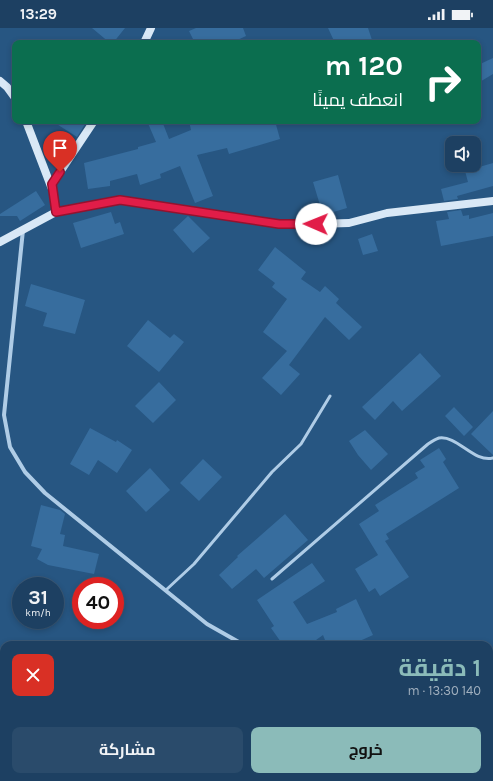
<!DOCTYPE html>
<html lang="ar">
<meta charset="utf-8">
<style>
:root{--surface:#1d4062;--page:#2a4b6b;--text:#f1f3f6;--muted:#a0afbe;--line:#3b5977;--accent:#8bbbb9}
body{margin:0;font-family:Karla,Cairo,sans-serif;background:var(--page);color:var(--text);direction:rtl;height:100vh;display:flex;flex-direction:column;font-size:15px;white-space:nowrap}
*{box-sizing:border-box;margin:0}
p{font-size:13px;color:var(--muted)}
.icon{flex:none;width:22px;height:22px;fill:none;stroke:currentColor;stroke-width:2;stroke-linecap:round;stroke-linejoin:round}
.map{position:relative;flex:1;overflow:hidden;direction:ltr}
.sheet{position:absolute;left:0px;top:613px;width:493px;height:140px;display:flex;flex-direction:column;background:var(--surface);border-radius:12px 12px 0 0;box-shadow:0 2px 6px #0003,0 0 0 1px var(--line);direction:rtl}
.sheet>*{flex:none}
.top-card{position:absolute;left:12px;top:12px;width:469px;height:84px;border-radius:8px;box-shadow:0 2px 6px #0003,0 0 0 1px var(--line);direction:rtl;background:#0b6e4f;color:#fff;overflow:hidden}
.tools{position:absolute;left:445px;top:108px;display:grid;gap:8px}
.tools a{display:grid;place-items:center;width:36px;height:36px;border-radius:8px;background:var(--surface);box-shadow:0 2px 6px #0003,0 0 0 1px var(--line);font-size:20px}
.speed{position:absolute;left:12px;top:549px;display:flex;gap:8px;font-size:20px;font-weight:700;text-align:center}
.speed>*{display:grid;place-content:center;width:52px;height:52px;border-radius:50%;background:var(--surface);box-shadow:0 2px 6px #0003,0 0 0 1px var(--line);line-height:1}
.speed small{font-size:10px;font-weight:400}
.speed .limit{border:6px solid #d22;background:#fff;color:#111}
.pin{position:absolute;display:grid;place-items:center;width:34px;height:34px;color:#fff;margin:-41px -17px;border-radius:50% 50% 50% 0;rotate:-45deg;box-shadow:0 0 4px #0007}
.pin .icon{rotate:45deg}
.me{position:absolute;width:44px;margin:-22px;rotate:271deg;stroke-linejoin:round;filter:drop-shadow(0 0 3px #0008)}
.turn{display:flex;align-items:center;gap:14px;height:84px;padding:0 12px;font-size:18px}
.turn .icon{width:52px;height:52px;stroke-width:2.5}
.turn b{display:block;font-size:28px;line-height:34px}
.round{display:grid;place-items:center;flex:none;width:42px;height:42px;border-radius:8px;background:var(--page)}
.headline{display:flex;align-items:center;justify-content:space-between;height:68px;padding:0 12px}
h1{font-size:24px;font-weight:700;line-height:30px;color:var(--accent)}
.button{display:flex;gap:8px;margin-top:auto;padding:8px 12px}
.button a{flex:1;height:46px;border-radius:8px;background:var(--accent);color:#111;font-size:16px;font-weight:700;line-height:46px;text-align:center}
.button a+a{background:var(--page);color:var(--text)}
.status{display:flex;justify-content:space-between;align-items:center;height:28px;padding:0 20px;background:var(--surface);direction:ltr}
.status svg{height:11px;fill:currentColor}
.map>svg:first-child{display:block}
.building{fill:#376d9e}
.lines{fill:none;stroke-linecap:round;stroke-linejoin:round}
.lane{stroke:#afcce6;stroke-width:3}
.street{stroke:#afcce6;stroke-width:4}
.secondary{stroke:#d9e8f6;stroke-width:8}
.route-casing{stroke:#92132f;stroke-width:10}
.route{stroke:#e11d48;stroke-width:7}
</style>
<div class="status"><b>13:29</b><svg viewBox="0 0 49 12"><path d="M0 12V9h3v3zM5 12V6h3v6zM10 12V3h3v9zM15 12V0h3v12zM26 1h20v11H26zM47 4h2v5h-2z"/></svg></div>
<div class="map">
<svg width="493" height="753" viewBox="0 0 493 753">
<rect width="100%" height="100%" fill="#275682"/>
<!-- building -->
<path class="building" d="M92 0H125L113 15H110Z
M196 0H243L246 8 231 15H195L189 3Z
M328 0H368L373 15H335Z
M493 30V46L478 55V37Z
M52 93H87L77 109Z
M147 93H162L169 111 191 102 189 93H275L280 111 229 126 227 120 197 127 213 168 195 175 180 138 160 146 161 150 140 157 137 146 110 153V158L88 161 84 135 138 121V119L156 114Z
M493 135V158L457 168 458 171 444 173 441 161 468 154 465 143Z
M338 147 347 180 323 187 313 154Z
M36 163 45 177 20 193 17 188H0V186Z
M461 182 463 188 469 187V191L493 185V208L441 218 436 193 449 191 447 184Z
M111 184 115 196 120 194 124 206 81 220 73 195Z
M188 188 210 210 193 225 173 202Z
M372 206 378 223 363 227 358 211Z
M275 219 306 244 301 251 320 264 325 258 339 271 336 275 362 299 349 312 325 289 289 337 300 346 281 367 262 350 287 323 263 304 287 271 272 259 275 255 258 242Z
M31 256 85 272 75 306 43 298 47 285 25 278Z
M148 292 170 310 174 306 184 314 159 344 127 318Z
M420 325 441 348 402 383 393 373 375 392 362 379Z
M159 354 176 372 153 395 135 378Z
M454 379 473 399 464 408 445 388Z
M493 383V427L471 406Z
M90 400 116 414 117 412 132 422 117 445 98 432 89 447 70 436Z
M365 402 388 426 371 442 358 427 349 413Z
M439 420 446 431 443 434 459 460 386 506 389 511 385 513 409 549 380 568 375 560 369 564 355 541 378 527 359 496 379 483 375 477 418 450 415 445 425 439 420 432Z
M203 431 222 449 199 473 180 455Z
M150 440 170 462 146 484 126 463Z
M41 477 60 482 65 486 60 506 65 507 63 518 99 526 94 546 48 537 37 531 42 521 31 518Z
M285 486 308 512 264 550 256 541 232 561 219 547 238 529 237 528Z
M312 535 325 553 293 574 307 596 337 584 336 581 356 571 373 607 353 616 351 612 338 617H327L323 607 309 617H283L271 600 274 598 257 572Z"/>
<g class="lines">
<!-- lane -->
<path class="lane" d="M272 551 428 416C431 414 436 411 439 410 457 407 474 435 493 430
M166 562 194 536 272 444 301 416 330 368"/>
<!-- street -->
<path class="street" d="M23 202 4 387 10 419 25 444 45 465 207 596 244 617
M181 753 185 749"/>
<!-- secondary -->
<path class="secondary" d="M144 15 151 0
M0 53 7 59 15 70
M26 93 52 161
M56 184 52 156 94 93
M0 214 56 184 120 172 279 196H316L349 195 387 185 493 173"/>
</g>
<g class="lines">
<!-- route casing -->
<g class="route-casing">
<path id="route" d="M60 144 52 156 56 184 120 172 279 196H316"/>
</g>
<!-- route -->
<use href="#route" class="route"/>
</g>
</svg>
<div class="tools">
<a><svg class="icon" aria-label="sound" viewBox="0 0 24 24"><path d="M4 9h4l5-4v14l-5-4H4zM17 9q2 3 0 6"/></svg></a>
</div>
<div class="speed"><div>31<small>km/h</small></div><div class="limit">40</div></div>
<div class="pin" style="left:60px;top:144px;background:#d93025"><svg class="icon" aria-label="arrive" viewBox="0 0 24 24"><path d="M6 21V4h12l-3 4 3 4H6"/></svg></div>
<svg class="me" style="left:316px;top:196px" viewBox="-20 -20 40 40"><circle r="19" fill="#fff"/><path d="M0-13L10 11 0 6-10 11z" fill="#e11d48"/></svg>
<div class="top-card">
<div class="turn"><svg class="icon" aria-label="right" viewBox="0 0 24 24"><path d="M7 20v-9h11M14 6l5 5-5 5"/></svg><div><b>120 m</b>انعطف يمينًا</div></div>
</div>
<section class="sheet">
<div class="headline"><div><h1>1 دقيقة</h1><p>140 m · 13:30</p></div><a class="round" style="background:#d93025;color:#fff"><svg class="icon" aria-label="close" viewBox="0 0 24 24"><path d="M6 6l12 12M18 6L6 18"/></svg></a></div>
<div class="button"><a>خروج</a><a>مشاركة</a></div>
</section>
</div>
